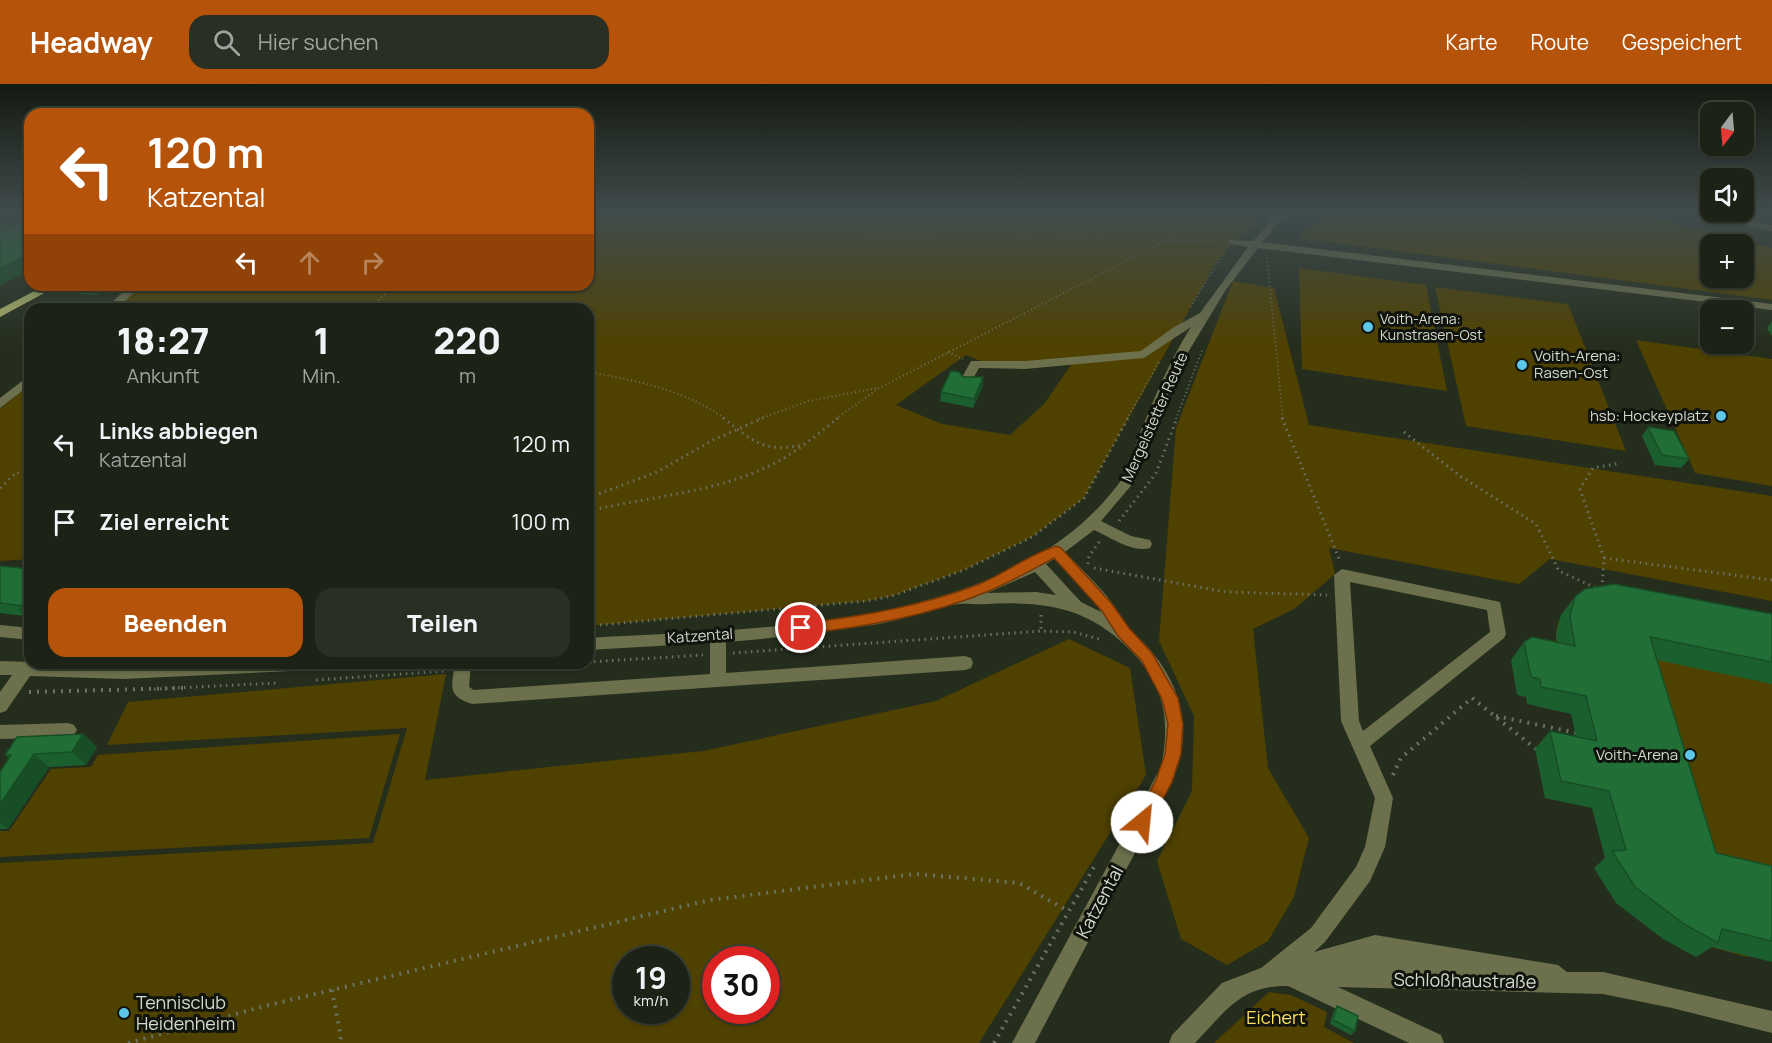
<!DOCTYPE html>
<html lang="de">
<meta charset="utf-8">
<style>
:root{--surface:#1c2216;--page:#292f23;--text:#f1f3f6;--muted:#a0a4a1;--line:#3a3f35;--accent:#b45309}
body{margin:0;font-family:Manrope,sans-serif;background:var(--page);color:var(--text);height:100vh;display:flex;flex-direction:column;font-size:22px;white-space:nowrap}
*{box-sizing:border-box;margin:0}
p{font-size:20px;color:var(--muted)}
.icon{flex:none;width:33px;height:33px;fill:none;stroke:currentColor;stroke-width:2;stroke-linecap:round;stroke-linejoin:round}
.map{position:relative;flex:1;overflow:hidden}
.sheet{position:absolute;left:24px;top:219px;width:570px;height:366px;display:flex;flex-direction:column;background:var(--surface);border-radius:18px;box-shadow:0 2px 4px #0004,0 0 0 2px var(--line)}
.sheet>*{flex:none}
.hud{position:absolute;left:24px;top:24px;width:570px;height:183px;border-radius:18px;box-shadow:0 2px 4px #0004,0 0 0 2px var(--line);background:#b45309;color:#fff;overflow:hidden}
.needle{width:39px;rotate:196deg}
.tools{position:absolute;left:1700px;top:18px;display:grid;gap:12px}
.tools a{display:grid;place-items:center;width:54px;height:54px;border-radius:12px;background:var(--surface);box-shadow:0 2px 4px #0004,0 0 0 2px var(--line);font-size:30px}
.speed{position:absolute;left:612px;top:862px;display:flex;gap:12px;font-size:30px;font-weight:700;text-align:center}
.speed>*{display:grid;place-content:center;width:78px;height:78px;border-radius:50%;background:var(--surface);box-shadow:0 2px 4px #0004,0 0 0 2px var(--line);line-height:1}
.speed small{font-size:15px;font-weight:400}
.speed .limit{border:9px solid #d22;background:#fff;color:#111}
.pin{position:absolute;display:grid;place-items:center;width:51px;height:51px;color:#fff;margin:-26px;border:3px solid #fff;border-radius:50%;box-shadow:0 2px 6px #0007}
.me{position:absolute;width:66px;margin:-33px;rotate:28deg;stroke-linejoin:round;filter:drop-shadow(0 0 4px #0008)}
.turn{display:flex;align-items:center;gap:21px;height:126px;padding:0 24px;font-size:27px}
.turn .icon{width:78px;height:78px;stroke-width:2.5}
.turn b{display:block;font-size:42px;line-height:51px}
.lanes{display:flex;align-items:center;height:57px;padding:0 24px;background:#0003;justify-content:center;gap:30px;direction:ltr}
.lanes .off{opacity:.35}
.eta{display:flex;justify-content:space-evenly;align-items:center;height:102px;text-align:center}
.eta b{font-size:36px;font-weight:800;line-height:42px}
.action{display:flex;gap:12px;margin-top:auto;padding:12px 24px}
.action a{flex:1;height:69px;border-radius:18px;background:var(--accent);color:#fff;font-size:24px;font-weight:800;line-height:69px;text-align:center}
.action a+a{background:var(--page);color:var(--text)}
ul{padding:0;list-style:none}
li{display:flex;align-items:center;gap:18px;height:78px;padding:0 24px}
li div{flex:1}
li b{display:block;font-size:22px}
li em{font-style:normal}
header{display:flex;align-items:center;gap:36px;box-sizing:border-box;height:84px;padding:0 30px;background:var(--accent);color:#fff}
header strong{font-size:28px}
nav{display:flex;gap:33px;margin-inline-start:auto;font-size:21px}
.search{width:420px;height:54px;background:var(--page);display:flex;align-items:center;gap:15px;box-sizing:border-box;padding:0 21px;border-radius:18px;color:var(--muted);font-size:22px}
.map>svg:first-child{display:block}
.green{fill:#4f4100;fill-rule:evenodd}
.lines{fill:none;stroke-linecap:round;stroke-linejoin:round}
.path-far2{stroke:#6a7264;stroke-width:2;stroke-dasharray:1 3;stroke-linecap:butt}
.path-far1{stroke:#6a7264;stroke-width:3;stroke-dasharray:1.5 4.5;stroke-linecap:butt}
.path{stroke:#6a7264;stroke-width:4;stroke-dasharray:2 6;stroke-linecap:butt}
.minor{fill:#6d704d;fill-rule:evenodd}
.major{fill:#b0b66b;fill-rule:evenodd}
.wall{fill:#1c5f2f}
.shaded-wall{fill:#174e26}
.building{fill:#216f37;stroke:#174e26;stroke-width:1.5}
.route{fill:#b45309;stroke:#753606;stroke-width:1.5}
.poi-dot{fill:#5dc7e8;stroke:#11140d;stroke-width:2}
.labels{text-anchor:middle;stroke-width:6;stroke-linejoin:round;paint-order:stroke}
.far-poi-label{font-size:14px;fill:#d4dacf;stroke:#11140d;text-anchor:start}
.poi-label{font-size:15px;fill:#d4dacf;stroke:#11140d;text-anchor:end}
.street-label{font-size:15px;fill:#d4dacf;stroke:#11140d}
.near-street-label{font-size:18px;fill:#d4dacf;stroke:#11140d}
.near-poi-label{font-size:18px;fill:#d4dacf;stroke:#11140d;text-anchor:start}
.near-park-label{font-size:18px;fill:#ffdf63;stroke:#11140d}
</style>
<header>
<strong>Headway</strong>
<div class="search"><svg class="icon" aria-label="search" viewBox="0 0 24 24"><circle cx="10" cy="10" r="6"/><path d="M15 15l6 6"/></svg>Hier suchen</div>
<nav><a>Karte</a><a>Route</a><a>Gespeichert</a></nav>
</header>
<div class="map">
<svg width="1772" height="959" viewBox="0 0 1772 959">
<rect width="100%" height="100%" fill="#252e1d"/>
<!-- green -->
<path class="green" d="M588 129H1268L1233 158 1215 180 1084 414 1032 453 964 486 892 512 866 517 588 542V225H117L142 201H588ZM966 271 990 281H1071L1044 320 1010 351 942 340 896 321Z
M1327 129H1637L1772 164V216L1298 154ZM1743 160V194H1710V160Z
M1299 184 1426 201 1447 307 1302 285Z
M1233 197 1274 204 1309 341 1772 412V517L1550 475 1519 500 1329 464 1335 490 1294 525 1253 545 1268 684 1309 754 1294 813 1268 857 1227 881 1181 855 1157 777 1192 707 1194 632 1159 557 1176 344Z
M1435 203 1568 220 1626 367 1466 342Z
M1636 256 1772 275V402L1695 389Z
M30 300V475L0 477V325Z
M1568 526 1772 551V877L1747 871V873L1700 860 1607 782 1556 557C1556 544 1557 534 1568 526Z
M1069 555 1130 584 1146 691 979 959H0V779L373 759 407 644 107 661 128 618 446 590 425 696 703 667 936 617ZM626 876H676V927H626ZM716 876H766V927H716Z
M400 650 369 754 0 773V747H9L51 685 91 683 98 671Z
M1269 908 1291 911 1327 928 1324 943 1354 959H1214Z"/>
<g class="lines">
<!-- path-far2 -->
<path class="path-far2" d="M591 129 644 138 711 136
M727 129 712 136 709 142 737 146 1222 158
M1201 129 1225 150
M1237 130 1239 149
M765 147 772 131
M1267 174 1283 335
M1190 223 1225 168
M370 225 394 201
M948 268 963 275
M588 288C635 296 686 306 725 335
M759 335 809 317 877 304
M836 335 879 304 1165 157 1239 129
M1127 335 1160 276
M1176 335 1203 264"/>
<!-- path-far1 -->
<path class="path-far1" d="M723 334C753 357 763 369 803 361
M1282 334 1340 477
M1404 348 1460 392 1536 440 1559 487 1596 504
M0 404 17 388 30 398
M588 414 657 388 713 356 763 334
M588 427C651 412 717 409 775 379 798 367 818 350 838 334
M1119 437 1156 389 1177 334
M1604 474 1772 496
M1088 480 1089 472 1100 457
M1094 484 1226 508 1327 511
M1602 504 1604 474 1580 405 1593 384 1621 379
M1041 531V547
M588 542 866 517 892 512 964 486 1032 453 1084 414 1128 334
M733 569 1041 547 1073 548 1103 556
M588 578 703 571
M478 585 577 579
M316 596 445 587
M154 605 277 599"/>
<!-- path -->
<path class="path" d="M29 608 184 604
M1496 632 1577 649
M1393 691 1401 674 1472 614 1536 665
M332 906 341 953 339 959
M128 959 269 921 710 816 915 790 1019 799 1068 827
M994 959 1094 783"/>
<!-- minor -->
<path class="minor" d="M1278 129H1288L1262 158 1772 220V226L1258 164 1225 207 1187 270 1168 311 1135 397 1101 437 1131 452 1150 456 1152 460 1150 464C1132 469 1110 453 1094 446L1065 468C1079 482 1093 496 1106 511 1115 522 1121 534 1130 545 1137 553 1145 559 1152 568 1186 609 1193 656 1169 704L1035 959H1012L1161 683C1170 640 1166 604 1134 570 1090 523 1047 517 986 520 977 521 967 519 959 520 932 523 906 535 879 540 828 548 777 554 726 558V589L965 572 971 574 973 579 971 584 965 586 472 620C446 611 452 602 455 579H471L469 603 474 606 710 590V559L588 566V554C755 544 1015 547 1122 395 1131 383 1134 363 1140 349 1155 312 1170 276 1191 243L1144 274 1025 285 979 284 970 300H962L960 297 971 277H1025L1141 267 1174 243 1200 229 1248 163 1229 160V156L1253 157ZM1054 475 1096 520 1101 528 1081 518 1046 480ZM1035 488 1056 511 1036 508 987 509Z
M1719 129C1737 127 1754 139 1772 141V147L1753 144Z
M131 201H142L117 225H104Z
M30 291V301L0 324V314Z
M1342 485 1500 518 1506 550 1504 554 1370 662 1393 714 1385 763 1370 797 1325 858 1314 868 1375 851 1558 881 1567 888H1603L1772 927V949L1672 924 1603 910 1338 903 1441 951 1444 959H1409L1288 902C1241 901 1225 928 1195 959H1169L1172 951 1222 899 1261 884 1311 844 1356 783 1365 763 1375 714 1341 637 1334 491ZM1350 498 1487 526 1490 548 1363 647 1359 637Z
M0 541 30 544V556L0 553Z
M0 577 123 581 322 579 320 584 314 586 123 595 30 592 6 627 0 629V608L12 591H0Z
M68 639 74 641 77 646 74 651 68 653 0 655V641Z"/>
<!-- major -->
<path class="major" d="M46 201H59L0 233V225Z"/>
</g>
<!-- wall -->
<path class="wall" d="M1749 129H1771L1759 133Z
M66 201H111L97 211 71 209Z
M1772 237V252L1767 244Z
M963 293H983V302L973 324 940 317 941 308Z
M1648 343 1689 375 1681 384 1655 381 1642 352Z
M0 482 30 485V537L25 532 0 529Z
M1575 513 1772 530V600L1657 576 1716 769 1772 782V878L1712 863 1696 873 1663 855 1616 819 1594 784 1605 774 1592 724 1545 714 1535 665 1550 647 1576 653 1571 630 1527 620 1526 613 1517 611 1511 576 1524 558H1557L1556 550 1561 531Z
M83 650 97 663 86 681 49 683 8 745H0V688L9 674 5 671Z
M1337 922 1355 947 1351 951 1330 940 1334 926Z"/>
<!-- shaded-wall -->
<path class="shaded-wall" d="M1762 129H1771L1759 133Z
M30 170V187L0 201V184Z
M93 201H111L97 211 91 202Z
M983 293V302L973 324 974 315Z
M83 650 97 663 86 681 72 668Z
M34 670 49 683 8 745 0 739V720Z"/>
<!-- building -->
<path class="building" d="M30 135V170L0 184V139L13 142Z
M75 201H93L91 202Z
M951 287 959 288 963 293H983L974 315 941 308Z
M1648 343 1674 347 1689 375 1662 371Z
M0 482 30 485V527L20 526 24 522 0 519Z
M1614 500 1772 530V578L1650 553 1716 769 1772 782V857L1722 845 1718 859 1684 840 1635 803 1612 767 1626 766 1609 707 1561 697 1550 647 1597 657 1586 612 1541 603 1540 595 1531 593 1524 558 1532 553 1575 562 1570 532 1575 513 1585 505Z
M83 650 72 668 34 670 0 720V688L11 671H5L17 653Z
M1337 922 1358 932 1355 947 1333 936Z"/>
<!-- sky -->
<linearGradient id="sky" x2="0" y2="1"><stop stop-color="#141910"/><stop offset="0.49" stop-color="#404c4c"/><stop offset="1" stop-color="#404c4c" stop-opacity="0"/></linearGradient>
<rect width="1772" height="263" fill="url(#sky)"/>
<!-- route -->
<path class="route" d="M1056 462 1061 464 1112 520 1129 544 1152 569 1178 614 1183 640 1181 670 1172 698 1148 743 1142 746 1136 743 1134 738 1156 696 1165 670 1168 640 1162 615 1142 577 1118 552 1102 527 1054 474C1033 485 1011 498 989 507 929 532 865 543 801 550L794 544 801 539C862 533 920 522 977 501 1004 490 1028 471 1056 462Z"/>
<!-- markers -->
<g class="poi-dot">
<circle cx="1368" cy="243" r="6"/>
<circle cx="1522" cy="281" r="6"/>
<circle cx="1721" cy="332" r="6"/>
<circle cx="1690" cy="671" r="6"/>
<circle cx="124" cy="929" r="6"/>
</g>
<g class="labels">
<!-- far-poi labels -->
<g class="far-poi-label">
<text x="1380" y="240">Voith-Arena:<tspan x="1380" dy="16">Kunstrasen-Ost</tspan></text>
</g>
<!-- poi labels -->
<g class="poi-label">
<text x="1534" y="277" text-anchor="start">Voith-Arena:<tspan x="1534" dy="17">Rasen-Ost</tspan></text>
<text x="1709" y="337">hsb: Hockeyplatz</text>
<text x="1678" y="676">Voith-Arena</text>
</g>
<!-- street labels -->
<g class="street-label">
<text transform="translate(1155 333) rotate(-66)" y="5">Mergelstetter Reute</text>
<text transform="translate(700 552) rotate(-4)" y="5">Katzental</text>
</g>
<!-- near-street labels -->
<g class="near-street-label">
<text transform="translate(1100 818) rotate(-62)" y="6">Katzental</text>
<text transform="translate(1465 897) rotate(1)" y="6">Schloßhaustraße</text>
</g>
<!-- near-poi labels -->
<g class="near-poi-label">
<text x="136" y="925">Tennisclub<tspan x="136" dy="21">Heidenheim</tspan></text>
</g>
<!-- near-park labels -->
<g class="near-park-label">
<text x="1276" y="940">Eichert</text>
</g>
</g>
</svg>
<div class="tools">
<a><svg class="needle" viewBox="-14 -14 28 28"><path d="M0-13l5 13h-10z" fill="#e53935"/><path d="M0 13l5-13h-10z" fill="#a0a4a1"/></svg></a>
<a><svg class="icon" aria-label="sound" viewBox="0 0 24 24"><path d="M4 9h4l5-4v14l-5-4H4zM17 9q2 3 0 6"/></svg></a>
<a>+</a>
<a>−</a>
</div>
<div class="speed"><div>19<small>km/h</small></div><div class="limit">30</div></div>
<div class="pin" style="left:801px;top:544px;background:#d93025"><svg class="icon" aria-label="arrive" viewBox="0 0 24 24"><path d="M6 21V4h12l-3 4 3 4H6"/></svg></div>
<svg class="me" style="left:1142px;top:738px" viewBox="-20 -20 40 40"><circle r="19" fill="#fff"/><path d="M0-13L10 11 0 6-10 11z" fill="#b45309"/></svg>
<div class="hud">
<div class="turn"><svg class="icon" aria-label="left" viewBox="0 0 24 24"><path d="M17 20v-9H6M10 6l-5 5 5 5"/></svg><div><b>120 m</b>Katzental</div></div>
<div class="lanes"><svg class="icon" aria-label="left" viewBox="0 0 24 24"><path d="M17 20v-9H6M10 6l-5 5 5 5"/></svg><svg class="icon off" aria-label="ahead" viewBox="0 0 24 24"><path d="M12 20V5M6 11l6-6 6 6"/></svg><svg class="icon off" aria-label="right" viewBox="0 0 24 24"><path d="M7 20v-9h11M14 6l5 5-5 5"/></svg></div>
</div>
<section class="sheet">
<div class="eta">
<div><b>18:27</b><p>Ankunft</p></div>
<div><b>1</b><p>Min.</p></div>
<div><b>220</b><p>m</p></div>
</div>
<ul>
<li><svg class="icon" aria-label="left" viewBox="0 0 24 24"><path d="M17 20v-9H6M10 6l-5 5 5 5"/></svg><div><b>Links abbiegen</b><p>Katzental</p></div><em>120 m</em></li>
<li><svg class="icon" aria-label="arrive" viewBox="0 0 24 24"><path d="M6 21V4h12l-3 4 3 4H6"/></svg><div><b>Ziel erreicht</b></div><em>100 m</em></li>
</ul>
<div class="action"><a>Beenden</a><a>Teilen</a></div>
</section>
</div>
